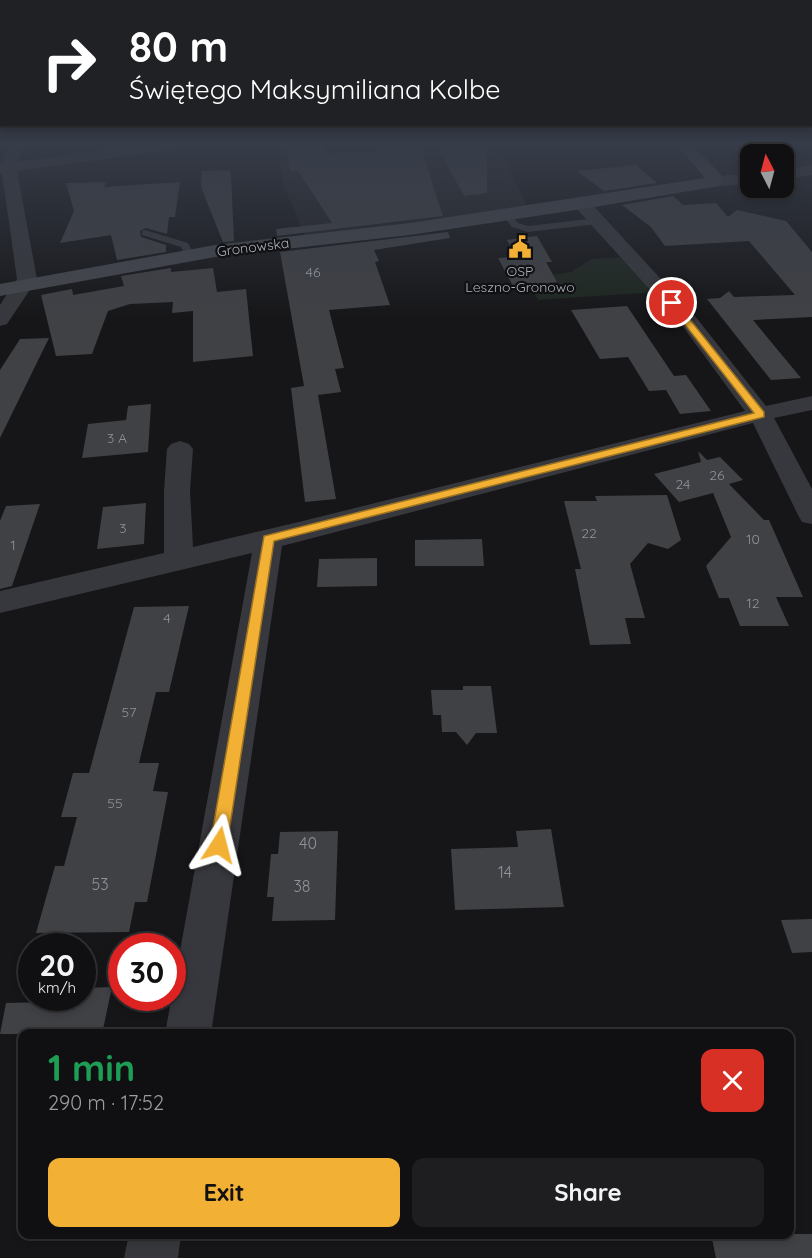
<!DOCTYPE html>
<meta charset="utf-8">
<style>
:root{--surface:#101012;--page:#1e1e20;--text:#f1f3f6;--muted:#9c9d9f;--line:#303032;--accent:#f2b134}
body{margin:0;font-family:Quicksand,sans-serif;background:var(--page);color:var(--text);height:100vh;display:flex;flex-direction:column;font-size:22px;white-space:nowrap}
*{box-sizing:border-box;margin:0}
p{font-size:20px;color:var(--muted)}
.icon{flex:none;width:33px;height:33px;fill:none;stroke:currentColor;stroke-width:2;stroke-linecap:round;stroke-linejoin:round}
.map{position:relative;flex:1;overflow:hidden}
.side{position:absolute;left:18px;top:1029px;width:776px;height:210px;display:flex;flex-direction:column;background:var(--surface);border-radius:12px;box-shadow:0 3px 9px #0003,0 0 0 2px var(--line)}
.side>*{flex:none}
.top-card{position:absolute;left:0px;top:0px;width:813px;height:126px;box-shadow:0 3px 9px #0003,0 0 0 2px var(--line);background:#202124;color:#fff;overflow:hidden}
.needle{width:39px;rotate:354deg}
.controls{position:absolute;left:740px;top:144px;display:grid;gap:12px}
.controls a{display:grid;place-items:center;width:54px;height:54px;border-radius:12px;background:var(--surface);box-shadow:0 3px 9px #0003,0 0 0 2px var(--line);font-size:30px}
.speed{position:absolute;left:18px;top:933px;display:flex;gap:12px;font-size:30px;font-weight:700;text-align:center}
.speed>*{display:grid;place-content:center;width:78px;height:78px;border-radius:50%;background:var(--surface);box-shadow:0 3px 9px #0003,0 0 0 2px var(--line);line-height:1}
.speed small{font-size:15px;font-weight:400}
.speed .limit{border:9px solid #d22;background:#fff;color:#111}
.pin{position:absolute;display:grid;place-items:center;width:51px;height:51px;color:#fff;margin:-26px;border:3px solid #fff;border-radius:50%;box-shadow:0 2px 6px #0007}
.me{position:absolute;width:66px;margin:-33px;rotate:9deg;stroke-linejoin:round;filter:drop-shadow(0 0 4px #0008)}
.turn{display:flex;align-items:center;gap:21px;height:126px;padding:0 30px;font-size:27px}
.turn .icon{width:78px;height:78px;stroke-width:2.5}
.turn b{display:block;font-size:42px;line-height:51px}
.round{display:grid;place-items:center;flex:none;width:63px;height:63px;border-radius:12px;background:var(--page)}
.headline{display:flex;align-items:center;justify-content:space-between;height:102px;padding:0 30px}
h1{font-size:36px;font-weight:800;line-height:45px;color:#1e9e55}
.button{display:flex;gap:12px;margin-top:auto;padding:12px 30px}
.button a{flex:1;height:69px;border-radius:12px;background:var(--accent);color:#111;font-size:24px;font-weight:800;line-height:69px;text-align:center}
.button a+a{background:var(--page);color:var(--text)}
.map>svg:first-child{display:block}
.built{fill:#222225}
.green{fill:#1e261f}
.building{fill:#404145}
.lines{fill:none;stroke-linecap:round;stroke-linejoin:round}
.lane{fill:#37383d;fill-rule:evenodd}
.street{fill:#37383d;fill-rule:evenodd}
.secondary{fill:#45474d;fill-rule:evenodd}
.route{fill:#f2b134;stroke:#9d7322;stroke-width:1.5}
.labels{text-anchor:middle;stroke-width:4.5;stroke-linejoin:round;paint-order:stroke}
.far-street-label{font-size:14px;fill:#a8adb8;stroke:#111113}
.far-poi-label{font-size:14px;fill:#a8adb8;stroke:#111113}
.number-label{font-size:14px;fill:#8e929b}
.near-number-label{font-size:16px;fill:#8e929b}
</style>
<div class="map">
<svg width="812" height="1258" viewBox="0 0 812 1258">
<rect width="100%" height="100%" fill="#161618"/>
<!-- built -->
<path class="built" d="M276 143H497L530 212 307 241 284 187Z"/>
<!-- green -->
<path class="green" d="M36 143H158L48 159 34 153Z
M620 257 656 292 538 300 526 279 571 272 592 259Z"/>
<!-- building -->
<path class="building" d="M285 143H322L325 154 421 149 443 216 277 236 276 229 332 223 298 171H290Z
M487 145V193L464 196 438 148Z
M636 165 657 183 604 191 577 171Z
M229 170 231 175 234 241 223 242 201 187 202 171Z
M102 182 106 183 104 187 180 182 175 217H169L167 234 146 228 140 231 141 237 166 245V252L117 260 111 235 60 243 74 211 66 183Z
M673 196 683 205 716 203 728 217 737 210 786 221 812 252V317L753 320 801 378 771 380 707 299 720 298 729 291 734 297 795 295 749 241 665 246 651 227 622 205Z
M448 232 450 238 374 250 379 261 375 262 390 305 329 310 344 368 335 369 341 392 318 395 336 499 305 502 291 388 304 386 280 252Z
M537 236 552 262H546L557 282 513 286 498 258 516 257 507 240Z
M171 268V272L213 268 217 292 246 289 253 356 193 362V311L172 313 173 302 130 304 108 311 92 354 56 356 41 295 72 289 73 295 124 286 121 276Z
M627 306 674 376 686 375 711 411 680 414 666 390 649 391 628 357 600 359 571 310Z
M49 338 0 438V370L20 339Z
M151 404 148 452 82 458 88 424 126 420 128 406Z
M698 451 707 460 720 457 743 480 729 484 764 520H769L803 597H776L789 626H740L729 598H719L706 566 731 537 713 493 679 502 654 474 701 462Z
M667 495 681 540 668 549 648 543 630 564 645 618H625L631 644 590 645 575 569H581L564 501H597L595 496Z
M146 503 144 544 97 549 103 507Z
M40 504 12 586 0 589V521L6 506Z
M482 539 484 566H415V540Z
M377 558V586L317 587 319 559Z
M189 606 169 692H156L139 763H159L153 791 168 792 147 902H135L129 932 36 933 55 866H64L77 817H61L73 773H89L134 607Z
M463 686H491L497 733H476L467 745 456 732H442L441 715H433L431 690H463Z
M551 829 564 907 455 910 451 849 518 847 516 831Z
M338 831 335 920 272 921 274 897H267L269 875 271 854H278L280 832Z
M812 919V952L792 953 781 920Z
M112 987 102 1034H0L6 1003 47 1002 48 998H82V988Z
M711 1234H812V1258H716Z"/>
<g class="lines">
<!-- lane -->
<path class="lane" d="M504 213H510L518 223 528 226 597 218 602 221 597 224 528 232 512 227 502 215Z
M145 230 188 243 194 255 186 257 181 247 142 235V231Z"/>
<!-- street -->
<path class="street" d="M8 143H22L18 162 157 143H200L193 147 17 171 37 279 7 324 0 326V305L17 279 2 173 0 174V164H2Z
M812 165V175L783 179V169Z
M750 173V183L713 187 705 182 713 177Z
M582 199 588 200 695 316 766 406 812 396V410L774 418 812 489V524L802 522 798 515 753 423 282 546 211 1034H165L252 553 0 613V591L164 553V491L167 449 171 444 180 441 189 444 193 449 190 491 193 547 303 521 745 411 681 324 576 208 574 204 576 200Z
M129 1234H181L178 1258H124Z"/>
<!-- secondary -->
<path class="secondary" d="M675 143H691L722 176 719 186 582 209 410 235 215 257 0 296V284L215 245 410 223 705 178Z"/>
</g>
<!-- sky -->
<linearGradient id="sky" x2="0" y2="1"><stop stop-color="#0c0c0d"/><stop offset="0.45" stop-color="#363c48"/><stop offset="1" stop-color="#363c48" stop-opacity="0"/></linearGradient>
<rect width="812" height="320" fill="url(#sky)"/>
<!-- route -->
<path class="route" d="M669 301H675L764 412V417L274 541 227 845 225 851 219 853 213 851 210 845 264 536 754 413 669 304Z"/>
<!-- icons -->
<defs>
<g id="civic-bare" transform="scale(1.8)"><path d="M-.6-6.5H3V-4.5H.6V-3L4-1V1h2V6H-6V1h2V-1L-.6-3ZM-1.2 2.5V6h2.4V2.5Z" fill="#f2b134" stroke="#111113" stroke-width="2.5" paint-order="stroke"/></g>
</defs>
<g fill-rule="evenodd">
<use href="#civic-bare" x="520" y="247"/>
</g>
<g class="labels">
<!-- far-street labels -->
<g class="far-street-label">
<text transform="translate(253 247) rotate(-7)" y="5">Gronowska</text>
</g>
<!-- far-poi labels -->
<g class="far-poi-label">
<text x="520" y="276">OSP<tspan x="520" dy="16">Leszno-Gronowo</tspan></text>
</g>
<!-- number labels -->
<g class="number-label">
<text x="313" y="277">46</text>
<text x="117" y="443">3 A</text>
<text x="717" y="480">26</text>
<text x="683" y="489">24</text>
<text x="123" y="533">3</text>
<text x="589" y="538">22</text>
<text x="753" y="544">10</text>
<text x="13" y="550">1</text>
<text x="753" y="608">12</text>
<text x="167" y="623">4</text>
<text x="129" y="717">57</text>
<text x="115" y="808">55</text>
</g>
<!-- near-number labels -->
<g class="near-number-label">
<text x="308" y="849">40</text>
<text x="505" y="878">14</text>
<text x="100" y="890">53</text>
<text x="302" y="892">38</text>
</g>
</g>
</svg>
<div class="controls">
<a><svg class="needle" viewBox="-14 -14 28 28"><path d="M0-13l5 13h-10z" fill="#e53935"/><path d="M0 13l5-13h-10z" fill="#9c9d9f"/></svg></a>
</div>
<div class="speed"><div>20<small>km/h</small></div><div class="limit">30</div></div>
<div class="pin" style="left:672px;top:303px;background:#d93025"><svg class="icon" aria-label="arrive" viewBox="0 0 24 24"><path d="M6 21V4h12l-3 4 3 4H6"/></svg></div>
<svg class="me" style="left:219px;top:845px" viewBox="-20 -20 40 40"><path d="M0-17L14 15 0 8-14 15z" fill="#f2b134" stroke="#fff" stroke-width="4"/></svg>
<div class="top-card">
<div class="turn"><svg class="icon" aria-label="right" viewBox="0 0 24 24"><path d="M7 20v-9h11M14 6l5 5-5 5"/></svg><div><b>80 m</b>Świętego Maksymiliana Kolbe</div></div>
</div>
<section class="side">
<div class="headline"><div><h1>1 min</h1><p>290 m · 17:52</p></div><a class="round" style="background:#d93025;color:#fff"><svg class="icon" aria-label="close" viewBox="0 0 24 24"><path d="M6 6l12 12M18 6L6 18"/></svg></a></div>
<div class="button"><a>Exit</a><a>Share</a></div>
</section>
</div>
